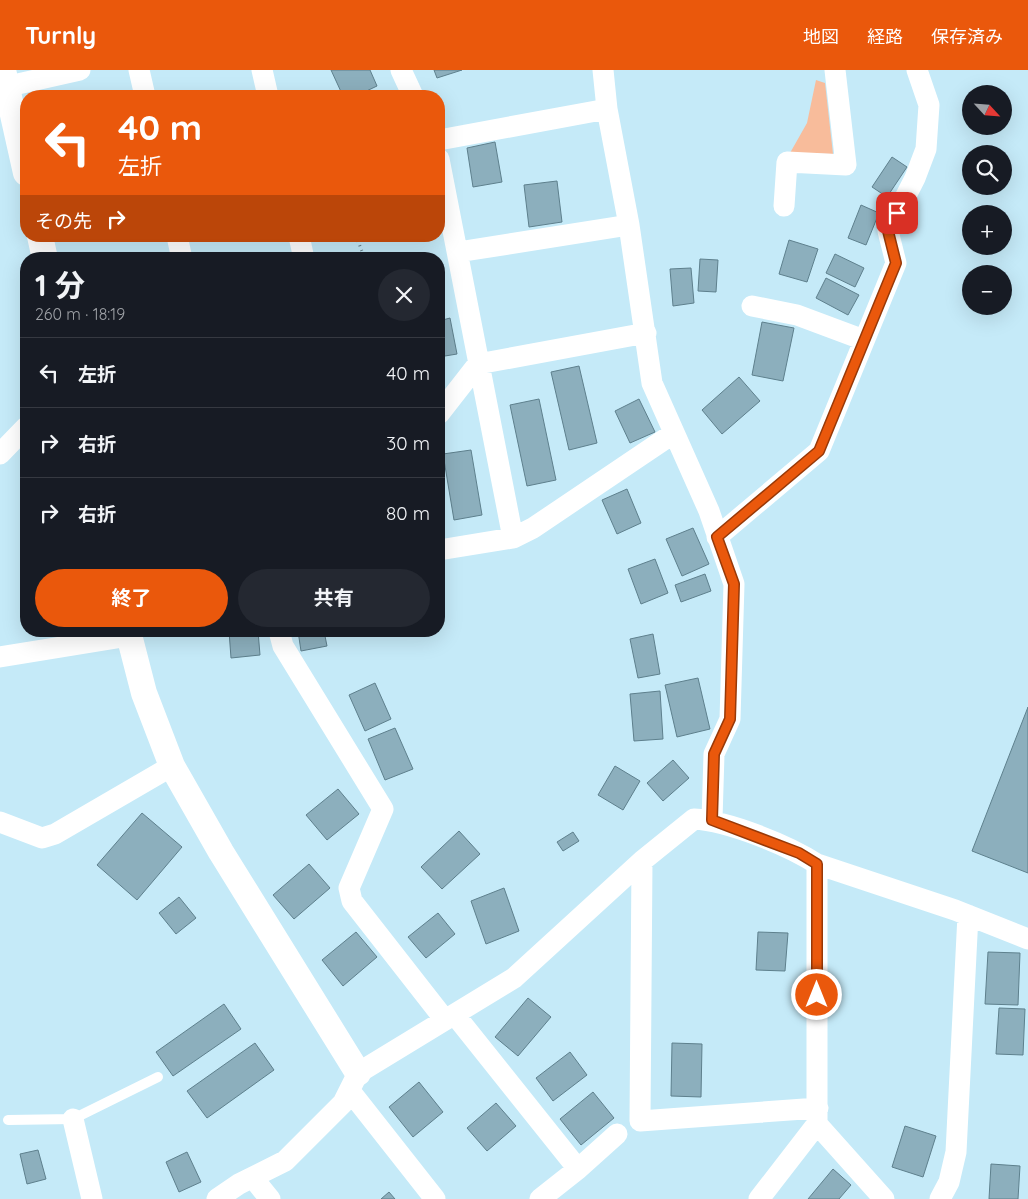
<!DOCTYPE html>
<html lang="ja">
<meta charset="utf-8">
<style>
:root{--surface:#171b24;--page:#242831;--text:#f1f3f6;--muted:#9ea1a6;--line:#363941;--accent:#ea580c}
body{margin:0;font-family:Quicksand,"Noto Sans JP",sans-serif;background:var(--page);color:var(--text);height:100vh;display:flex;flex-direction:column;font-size:19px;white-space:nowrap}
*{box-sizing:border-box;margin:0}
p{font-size:16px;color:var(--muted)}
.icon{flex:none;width:28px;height:28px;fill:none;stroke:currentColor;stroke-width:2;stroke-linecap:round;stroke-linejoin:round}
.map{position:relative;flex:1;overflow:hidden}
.side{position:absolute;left:20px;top:182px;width:425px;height:385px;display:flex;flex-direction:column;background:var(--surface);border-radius:20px;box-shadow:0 5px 20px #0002}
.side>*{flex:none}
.banner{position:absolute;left:20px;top:20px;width:425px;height:152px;border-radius:20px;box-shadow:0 5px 20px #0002;background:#ea580c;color:#fff;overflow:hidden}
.needle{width:32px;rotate:116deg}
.tools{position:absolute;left:962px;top:15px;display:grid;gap:10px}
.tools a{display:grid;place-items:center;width:50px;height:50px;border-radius:50%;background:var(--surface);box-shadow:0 5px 20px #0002;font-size:25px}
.pin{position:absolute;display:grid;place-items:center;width:42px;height:42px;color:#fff;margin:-21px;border-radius:10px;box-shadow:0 2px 8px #0006}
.me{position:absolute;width:55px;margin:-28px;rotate:0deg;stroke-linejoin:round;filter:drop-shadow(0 0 4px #0008)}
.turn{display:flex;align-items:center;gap:18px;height:105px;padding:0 15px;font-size:22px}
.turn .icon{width:65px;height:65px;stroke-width:2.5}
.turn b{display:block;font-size:35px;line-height:42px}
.then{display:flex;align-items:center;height:48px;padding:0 15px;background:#0003;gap:10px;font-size:19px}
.round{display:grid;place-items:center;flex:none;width:52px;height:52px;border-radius:26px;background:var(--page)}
.summary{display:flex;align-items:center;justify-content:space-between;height:85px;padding:0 15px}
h1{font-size:30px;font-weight:700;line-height:38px}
.primary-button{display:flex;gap:10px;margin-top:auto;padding:10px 15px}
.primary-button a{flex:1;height:58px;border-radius:30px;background:var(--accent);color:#fff;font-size:20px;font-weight:700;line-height:58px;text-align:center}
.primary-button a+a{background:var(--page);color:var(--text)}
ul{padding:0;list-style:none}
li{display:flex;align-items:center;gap:15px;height:70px;padding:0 15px;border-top:1px solid var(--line)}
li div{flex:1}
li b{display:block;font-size:19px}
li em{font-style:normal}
header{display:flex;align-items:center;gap:30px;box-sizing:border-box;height:70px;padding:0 25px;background:var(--accent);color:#fff}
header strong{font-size:24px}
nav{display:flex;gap:28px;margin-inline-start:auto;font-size:18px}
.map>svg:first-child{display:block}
.green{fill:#f8bc9b}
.building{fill:#8cafbd;stroke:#5e808d}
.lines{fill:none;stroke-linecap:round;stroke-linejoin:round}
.path{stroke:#69828b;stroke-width:3;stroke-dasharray:1 4;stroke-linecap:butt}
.service{stroke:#fff;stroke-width:10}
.minor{stroke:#fff;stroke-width:21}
.tertiary{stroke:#fff;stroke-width:26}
.route-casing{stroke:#983908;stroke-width:12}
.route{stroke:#ea580c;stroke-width:9}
</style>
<header>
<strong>Turnly</strong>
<nav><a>地図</a><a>経路</a><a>保存済み</a></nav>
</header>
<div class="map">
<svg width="1028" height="1129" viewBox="0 0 1028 1129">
<rect width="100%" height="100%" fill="#c5eaf8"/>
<!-- green -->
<path class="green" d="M816 10 825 13 833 84 790 83 807 53Z"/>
<!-- building -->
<path class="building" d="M331 0H370L377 16 356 26H343Z
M434 0H462L437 8Z
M495 72 502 112 473 117 467 78Z
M892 87 907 97 887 127 872 117Z
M557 111 562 152 529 157 524 115Z
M861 135 879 143 866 175 848 168Z
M789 170 818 179 807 212 779 204Z
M835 184 864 198 855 217 826 203Z
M700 189 718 190 716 222 698 221Z
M691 198 694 233 673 236 670 199Z
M826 208 859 225 848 245 816 228Z
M450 248 457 284 439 287V251Z
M762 252 794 258 783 311 752 305Z
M579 296 597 373 569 380 551 302Z
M739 307 760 331 722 364 702 340Z
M539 329 556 410 527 416 510 335Z
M639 329 655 362 630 373 615 341Z
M471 380 482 445 454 450 443 384Z
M627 419 641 453 617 464 602 430Z
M693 458 709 494 682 506 666 469Z
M655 489 668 523 641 534 628 499Z
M705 504 711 521 681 532 675 515Z
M229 561H258L260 585 231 588Z
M298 561H324L327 576 301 581Z
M653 564 660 604 638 608 630 569Z
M698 608 710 659 677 667 665 615Z
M375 613 391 649 365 661 349 625Z
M660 621 663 669 634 671 630 624Z
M1028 637V803L972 781Z
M395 658 413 699 385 710 368 669Z
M673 690 689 708 663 731 647 713Z
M615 696 640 711 623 740 598 725Z
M338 719 359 744 327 770 306 745Z
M142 743 182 777 137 830 97 795Z
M459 761 480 784 442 819 421 797Z
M573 762 579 771 563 781 557 772Z
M309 794 330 818 294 849 273 825Z
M504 818 519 861 486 874 471 831Z
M179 827 196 848 176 864 159 843Z
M438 843 455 864 426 888 408 867Z
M356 862 377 887 343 916 322 890Z
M758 862 788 863 785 901 756 900Z
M988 882 1020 883 1018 935 985 934Z
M528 928 551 947 518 986 495 967Z
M224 934 241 959 173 1006 156 982Z
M999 938 1025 939 1023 985 996 984Z
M255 973 274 1000 207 1048 187 1021Z
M672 973 702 974 701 1027 671 1026Z
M570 982 587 1005 553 1031 536 1008Z
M419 1012 443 1042 413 1067 389 1037Z
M593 1022 614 1048 581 1075 560 1049Z
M496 1033 516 1056 487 1081 467 1058Z
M905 1056 936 1066 923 1107 892 1097Z
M38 1080 46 1109 27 1114 20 1084Z
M187 1082 201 1112 179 1122 166 1092Z
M991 1094 1020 1096 1018 1129H989Z
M833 1099 851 1115 839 1129H808Z
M389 1122 395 1129H381Z"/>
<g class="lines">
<!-- path -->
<path class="path" d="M356 166 365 189"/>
<!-- service -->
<path class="service" d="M8 1050 73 1049 158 1007"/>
<!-- minor -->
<path class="minor" d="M139 0 145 26
M262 0 268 26
M401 0 413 26
M603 0 607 39 629 155 652 313 709 441 734 514 730 649 714 684 712 750
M0 18 80 0
M439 70 607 39
M439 89 513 468
M784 136 787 92 846 95 835 0
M177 166 182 189
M299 166 304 189
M458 182 629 155
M752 236 797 245 864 270
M439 344 478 294 646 263
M0 384 26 357
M717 467 819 381 896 193 888 161 915 108 926 79 929 35 917 0
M439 480 513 468 533 458 674 363
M279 561 283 576 383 739 349 818 352 831 445 950
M0 587 129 566
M0 752 42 768 55 764 172 696
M642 791 640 1051 818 1038
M455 945 578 1099
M350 1021 435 1129
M73 1049 92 1129
M817 1054 884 1129
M253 1108 270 1129
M217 1129 239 1114 285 1091 343 1033 358 1003 514 908 642 791 694 749C728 751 788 775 817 794L955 840 1028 869
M540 1129 578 1099 617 1064
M759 1129 817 1054V794
M940 1129 949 1112 956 1082 968 845"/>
<!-- tertiary -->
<path class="tertiary" d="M3 0 26 103
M40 166 45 189
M128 561 144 623 172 696 221 782 358 1003"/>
</g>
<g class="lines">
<!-- route casing -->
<g class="route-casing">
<path id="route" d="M817 925V794L799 783 712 750 714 684 730 649 734 514 717 467 819 381 896 193 888 161 897 143"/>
</g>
<!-- route -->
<use href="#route" class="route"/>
</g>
</svg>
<div class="tools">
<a><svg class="needle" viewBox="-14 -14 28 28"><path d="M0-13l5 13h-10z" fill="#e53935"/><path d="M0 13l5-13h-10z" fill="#9ea1a6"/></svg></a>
<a><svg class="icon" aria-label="search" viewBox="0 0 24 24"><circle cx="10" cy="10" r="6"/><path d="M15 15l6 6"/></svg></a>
<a>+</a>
<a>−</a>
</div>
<div class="pin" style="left:897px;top:143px;background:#d93025"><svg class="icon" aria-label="arrive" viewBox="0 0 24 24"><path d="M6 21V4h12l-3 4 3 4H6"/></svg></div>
<svg class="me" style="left:817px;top:925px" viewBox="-20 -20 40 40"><circle r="17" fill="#ea580c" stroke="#fff" stroke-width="3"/><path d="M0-11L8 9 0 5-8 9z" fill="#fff"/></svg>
<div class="banner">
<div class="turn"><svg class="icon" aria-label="left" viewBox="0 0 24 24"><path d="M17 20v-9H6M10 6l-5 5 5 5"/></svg><div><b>40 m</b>左折</div></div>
<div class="then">その先<svg class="icon" aria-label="right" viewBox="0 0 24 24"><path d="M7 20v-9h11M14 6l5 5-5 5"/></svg></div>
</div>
<section class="side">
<div class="summary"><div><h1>1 分</h1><p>260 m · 18:19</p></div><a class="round"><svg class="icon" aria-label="close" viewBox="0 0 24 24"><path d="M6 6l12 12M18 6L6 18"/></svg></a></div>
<ul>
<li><svg class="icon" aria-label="left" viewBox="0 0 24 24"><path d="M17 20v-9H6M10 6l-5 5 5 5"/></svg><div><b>左折</b></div><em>40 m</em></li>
<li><svg class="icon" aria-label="right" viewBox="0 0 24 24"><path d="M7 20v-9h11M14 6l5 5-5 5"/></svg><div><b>右折</b></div><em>30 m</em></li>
<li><svg class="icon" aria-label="right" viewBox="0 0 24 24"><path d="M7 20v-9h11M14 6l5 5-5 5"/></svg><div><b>右折</b></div><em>80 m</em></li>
</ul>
<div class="primary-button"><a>終了</a><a>共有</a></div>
</section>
</div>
